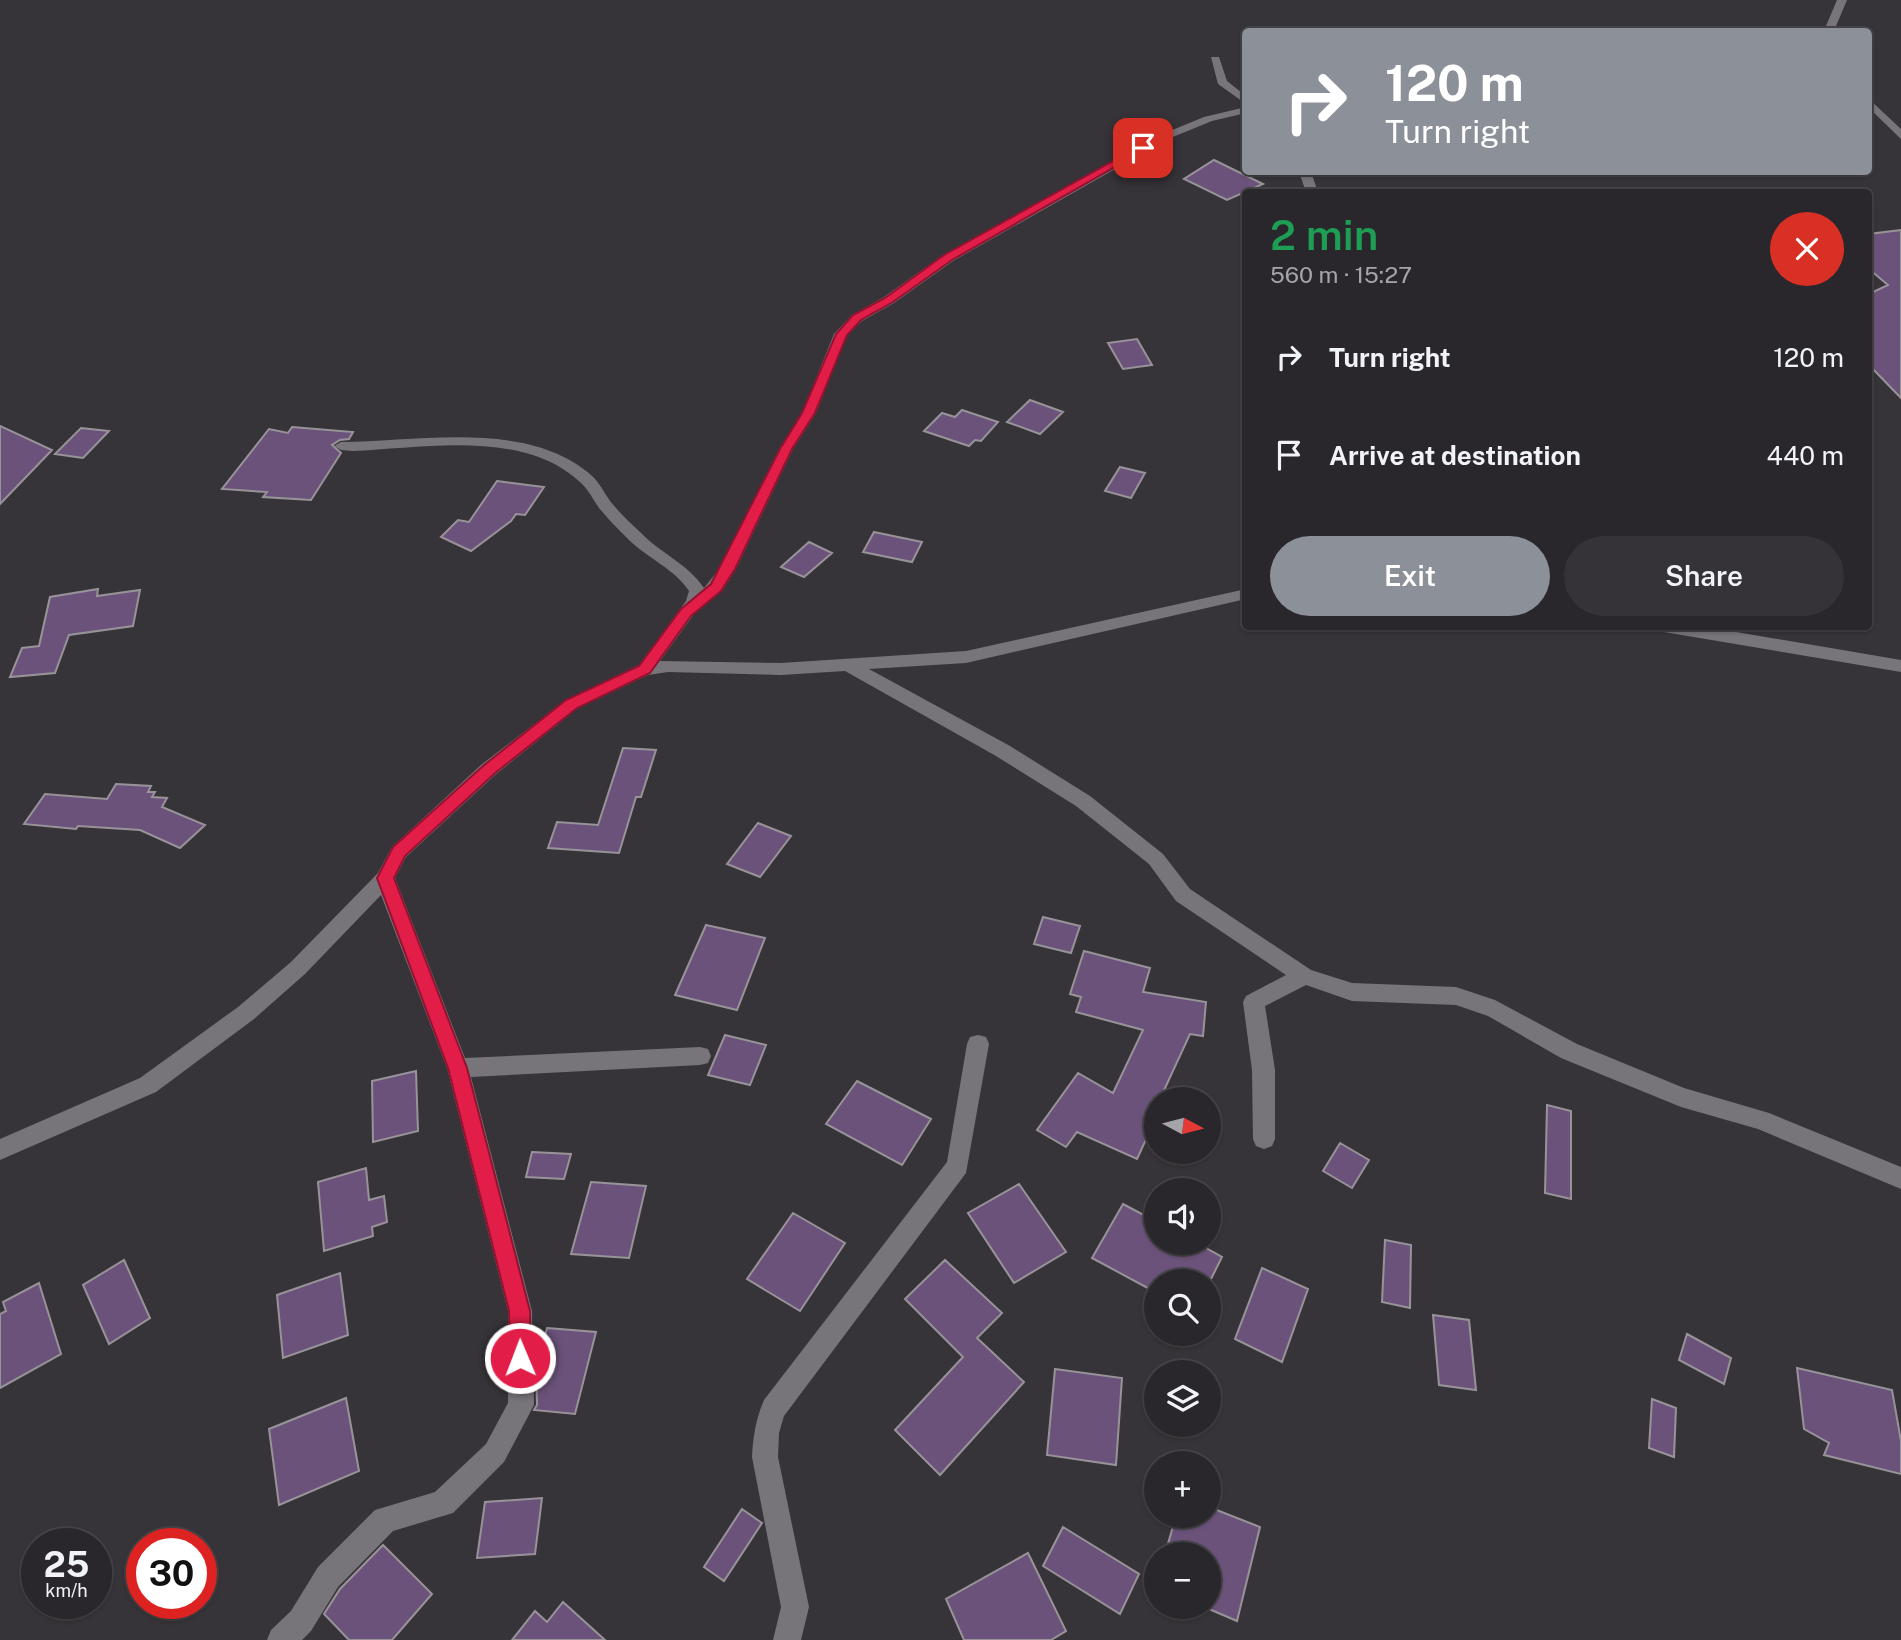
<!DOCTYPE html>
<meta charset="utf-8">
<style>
:root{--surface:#29272b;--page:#353337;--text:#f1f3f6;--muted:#a5a5a9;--line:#454447;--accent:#8c9099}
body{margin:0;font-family:"Public Sans",sans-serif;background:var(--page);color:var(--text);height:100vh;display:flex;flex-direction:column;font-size:26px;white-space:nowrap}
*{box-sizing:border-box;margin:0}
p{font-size:23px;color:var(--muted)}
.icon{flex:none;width:38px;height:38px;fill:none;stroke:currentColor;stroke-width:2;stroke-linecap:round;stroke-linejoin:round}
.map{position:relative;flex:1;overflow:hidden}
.sheet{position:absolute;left:1242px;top:189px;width:630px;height:441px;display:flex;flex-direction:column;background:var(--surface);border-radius:7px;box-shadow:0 2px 5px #0004,0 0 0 2px var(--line)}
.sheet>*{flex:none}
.hud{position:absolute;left:1242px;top:28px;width:630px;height:147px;border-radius:7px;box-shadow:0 2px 5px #0004,0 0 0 2px var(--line);background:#8c9099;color:#fff;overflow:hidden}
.needle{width:46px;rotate:97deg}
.tools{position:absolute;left:1144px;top:1087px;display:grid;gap:14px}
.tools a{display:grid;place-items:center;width:77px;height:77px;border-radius:50%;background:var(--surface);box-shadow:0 2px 5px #0004,0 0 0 2px var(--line);font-size:35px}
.speed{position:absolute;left:21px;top:1528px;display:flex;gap:14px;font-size:35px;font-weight:700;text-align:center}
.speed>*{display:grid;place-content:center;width:91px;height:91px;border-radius:50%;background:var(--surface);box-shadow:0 2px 5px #0004,0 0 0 2px var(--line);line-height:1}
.speed small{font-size:18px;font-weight:400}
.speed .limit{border:10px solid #d22;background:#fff;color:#111}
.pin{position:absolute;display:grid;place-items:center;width:60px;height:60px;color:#fff;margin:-30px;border-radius:14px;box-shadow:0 4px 10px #0006}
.me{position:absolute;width:77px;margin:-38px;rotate:359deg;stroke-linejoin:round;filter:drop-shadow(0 0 5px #0008)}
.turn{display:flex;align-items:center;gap:24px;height:147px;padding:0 28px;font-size:32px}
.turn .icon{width:91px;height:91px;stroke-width:2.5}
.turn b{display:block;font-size:49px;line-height:60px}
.round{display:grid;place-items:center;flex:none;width:74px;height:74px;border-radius:37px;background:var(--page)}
.summary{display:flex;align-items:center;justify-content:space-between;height:119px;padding:0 28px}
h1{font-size:42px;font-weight:600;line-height:52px;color:#1e9e55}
.button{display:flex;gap:14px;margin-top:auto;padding:14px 28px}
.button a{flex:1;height:80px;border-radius:42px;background:var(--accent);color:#fff;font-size:28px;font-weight:600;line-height:80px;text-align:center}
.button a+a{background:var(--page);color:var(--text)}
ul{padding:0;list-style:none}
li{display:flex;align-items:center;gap:21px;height:98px;padding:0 28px}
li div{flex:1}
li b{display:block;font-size:26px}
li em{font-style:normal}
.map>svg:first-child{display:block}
.building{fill:#6b527a;stroke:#979399;stroke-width:2}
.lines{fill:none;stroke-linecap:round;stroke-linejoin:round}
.minor{fill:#78757a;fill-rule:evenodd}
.tertiary{fill:#78757a;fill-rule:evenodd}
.route{fill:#e11d48;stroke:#92132f;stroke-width:2}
</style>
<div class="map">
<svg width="1901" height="1640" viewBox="0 0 1901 1640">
<rect width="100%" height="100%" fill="#373439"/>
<!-- building -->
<path class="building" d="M1214 160 1263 184 1227 200 1184 179Z
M1901 230V398L1869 365V294L1888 285 1869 269V234Z
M1137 339 1152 365 1123 369 1108 343Z
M1030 400 1063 412 1040 434 1007 422Z
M962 410 998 422 981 441 975 440 969 446 924 431 942 413 955 417Z
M0 426 52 450 0 504Z
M292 427 353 432 349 439 340 440 332 445 341 453 311 500 263 497 267 492 222 489 269 429 288 433Z
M81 428 109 431 83 458 55 454Z
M1120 467 1145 473 1131 498 1105 491Z
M497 481 544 487 525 515 516 514 511 521 471 551 441 537 458 520 469 522Z
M874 532 922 542 912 562 863 552Z
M809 542 832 553 804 577 781 567Z
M98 589 97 596 140 590 133 626 69 635 55 673 10 677 22 648 39 646 50 597Z
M623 748 656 750 641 797H636L619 853 548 848 557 822 598 825Z
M116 784 151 786 148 792H155L152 797 167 798 162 807 205 825 180 848 140 830 78 826 76 829 24 824 45 794 107 799Z
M758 823 791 836 760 877 727 864Z
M1043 917 1080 926 1071 953 1034 944Z
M706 925 765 938 737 1010 675 995Z
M1084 951 1150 968 1143 992 1206 1002 1203 1036 1190 1034 1160 1099H1157V1106L1145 1132 1149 1133 1137 1159 1077 1132 1066 1147 1037 1130 1078 1073 1113 1093 1143 1030 1076 1012 1081 997 1070 994Z
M725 1035 766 1045 750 1085 708 1075Z
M416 1071 418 1131 373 1142 372 1081Z
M857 1081 931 1119 902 1165 826 1124Z
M1547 1105 1571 1111V1199L1545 1193Z
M1340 1143 1369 1160 1352 1188 1323 1171Z
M532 1152 571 1154 564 1179 526 1177Z
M366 1168 369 1200 384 1196 387 1222 372 1227 373 1236 324 1251 318 1182Z
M591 1182 646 1186 629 1258 571 1254Z
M1019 1184 1066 1252 1014 1283 968 1213Z
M1123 1204 1157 1222V1242H1195L1222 1257 1210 1281H1157V1293L1092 1258Z
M793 1213 845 1243 800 1311 747 1279Z
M1385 1240 1411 1245 1410 1308 1382 1302Z
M124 1260 150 1318 109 1344 83 1285Z
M945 1260 1002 1313 977 1338 1024 1382 940 1475 895 1430 963 1357 905 1299Z
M1262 1268 1308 1289 1282 1362 1235 1339Z
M340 1273 348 1335 283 1358 277 1295Z
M39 1283 61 1354 0 1388V1314L6 1311 3 1302Z
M1433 1315 1469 1320 1476 1390 1439 1385Z
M547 1328 596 1332 575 1414 534 1410 537 1405 536 1368Z
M1687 1334 1731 1358 1724 1384 1679 1360Z
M1797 1368 1892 1390 1901 1441V1474L1824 1455 1829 1443 1804 1429Z
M1055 1369 1122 1378 1116 1465 1047 1455Z
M346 1398 359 1471 279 1505 269 1429Z
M1652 1399 1676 1408 1674 1457 1649 1448Z
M542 1498 535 1554 477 1558 485 1502Z
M1209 1507 1260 1527 1237 1621 1209 1609V1554H1165L1176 1516H1209Z
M742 1509 762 1523 724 1581 704 1567Z
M1063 1527 1139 1574 1120 1614 1043 1566Z
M383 1545 432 1594 392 1640H349L324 1614 340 1589Z
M1028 1553 1066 1631 1051 1640H964L946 1599Z
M563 1602 605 1640H512L535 1611 547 1622Z"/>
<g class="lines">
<!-- minor -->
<path class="minor" d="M1211 57H1219L1227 81 1246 96V104L1218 84Z
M1246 107V113L1212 121 1168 139 953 261 894 303 862 321 847 335 816 413 793 449 736 569 722 591 694 614 660 661 781 663 966 651 1246 589V599L966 663 869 669 1010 746 1090 796 1163 854 1190 889 1311 970 1352 983 1456 987 1495 1000 1577 1044 1684 1088 1769 1113 1901 1167V1189L1758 1129 1681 1107 1561 1058 1488 1016 1456 1005 1352 1001 1306 985 1265 1006 1275 1070V1139L1272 1146 1264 1149 1256 1146 1253 1139 1252 1070 1243 1002 1246 996 1286 975 1176 901 1149 864 1076 806 996 756 845 671 781 675 668 672 648 675 578 708 495 775 406 857 395 878 465 1058 700 1047 708 1049 711 1056 708 1063 700 1065 471 1077 532 1311 534 1405 504 1462 453 1513 393 1531 338 1587 311 1631 302 1640H267L271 1630 291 1611 318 1567 375 1510 435 1492 486 1444 508 1403V1311L447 1068 381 895 305 974 254 1019 156 1092 0 1160V1139L140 1078 238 1007 291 962 378 873 392 847 481 765 566 700 639 665 686 601 689 591C675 569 647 558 628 539 618 529 608 519 599 508 593 499 588 489 580 482 523 429 424 448 353 451L341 450 334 446 341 442C417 442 527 419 591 475 599 482 604 492 610 501 619 512 629 522 640 532 660 553 688 564 704 588L720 568 779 449 802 413 834 334 852 315 884 297 943 255 1160 135 1204 117Z
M1299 172H1311L1318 192H1306Z
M1656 626H1701L1901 660V672L1664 632Z
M978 1035 986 1037 989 1044 966 1173 784 1416 779 1433 778 1457 809 1607 801 1640H773L781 1607 752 1457C753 1436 756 1419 764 1400L947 1162 967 1044 970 1037Z"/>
<!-- tertiary -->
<path class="tertiary" d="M1837 0H1847L1836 26 1838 32H1828L1826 26Z
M1869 99 1901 129V139L1869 108Z"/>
</g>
<!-- route -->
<path class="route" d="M1140 146 1148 148 952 260 893 302 861 320 847 335 815 413 792 449 735 569 721 591 691 616 650 673 577 708 494 774 405 856 394 878 467 1068 530 1311 531 1358 528 1365 520 1368 513 1365 510 1358 509 1311 448 1068 377 878 393 847 483 766 566 700 639 666 681 609 711 584 780 449 802 413 836 334 853 315 885 298 944 255Z"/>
</svg>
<div class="tools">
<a><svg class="needle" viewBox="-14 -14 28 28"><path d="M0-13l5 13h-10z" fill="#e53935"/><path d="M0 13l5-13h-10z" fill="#a5a5a9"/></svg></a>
<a><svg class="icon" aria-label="sound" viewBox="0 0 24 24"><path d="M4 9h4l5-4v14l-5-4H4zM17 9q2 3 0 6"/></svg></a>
<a><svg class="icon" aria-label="search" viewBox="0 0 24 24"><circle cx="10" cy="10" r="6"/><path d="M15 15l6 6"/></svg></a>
<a><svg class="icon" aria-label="layers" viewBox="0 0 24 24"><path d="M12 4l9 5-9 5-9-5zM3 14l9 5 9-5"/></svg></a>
<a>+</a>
<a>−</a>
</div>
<div class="speed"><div>25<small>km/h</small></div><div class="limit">30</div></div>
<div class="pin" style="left:1143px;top:148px;background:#d93025"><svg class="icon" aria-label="arrive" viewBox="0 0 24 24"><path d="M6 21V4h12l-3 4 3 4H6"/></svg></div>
<svg class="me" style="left:520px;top:1358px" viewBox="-20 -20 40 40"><circle r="17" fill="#e11d48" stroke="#fff" stroke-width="3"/><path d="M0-11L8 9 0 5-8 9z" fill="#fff"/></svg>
<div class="hud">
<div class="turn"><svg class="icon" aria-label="right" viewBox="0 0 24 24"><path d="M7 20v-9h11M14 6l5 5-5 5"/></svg><div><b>120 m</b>Turn right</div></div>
</div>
<section class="sheet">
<div class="summary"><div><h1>2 min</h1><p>560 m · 15:27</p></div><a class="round" style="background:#d93025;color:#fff"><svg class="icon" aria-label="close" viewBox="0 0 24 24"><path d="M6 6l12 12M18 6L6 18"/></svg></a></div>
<ul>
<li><svg class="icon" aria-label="right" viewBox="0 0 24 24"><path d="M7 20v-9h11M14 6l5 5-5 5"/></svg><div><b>Turn right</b></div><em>120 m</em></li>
<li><svg class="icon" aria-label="arrive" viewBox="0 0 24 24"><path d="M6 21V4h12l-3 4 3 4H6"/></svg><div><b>Arrive at destination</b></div><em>440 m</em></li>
</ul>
<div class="button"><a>Exit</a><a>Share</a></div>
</section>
</div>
